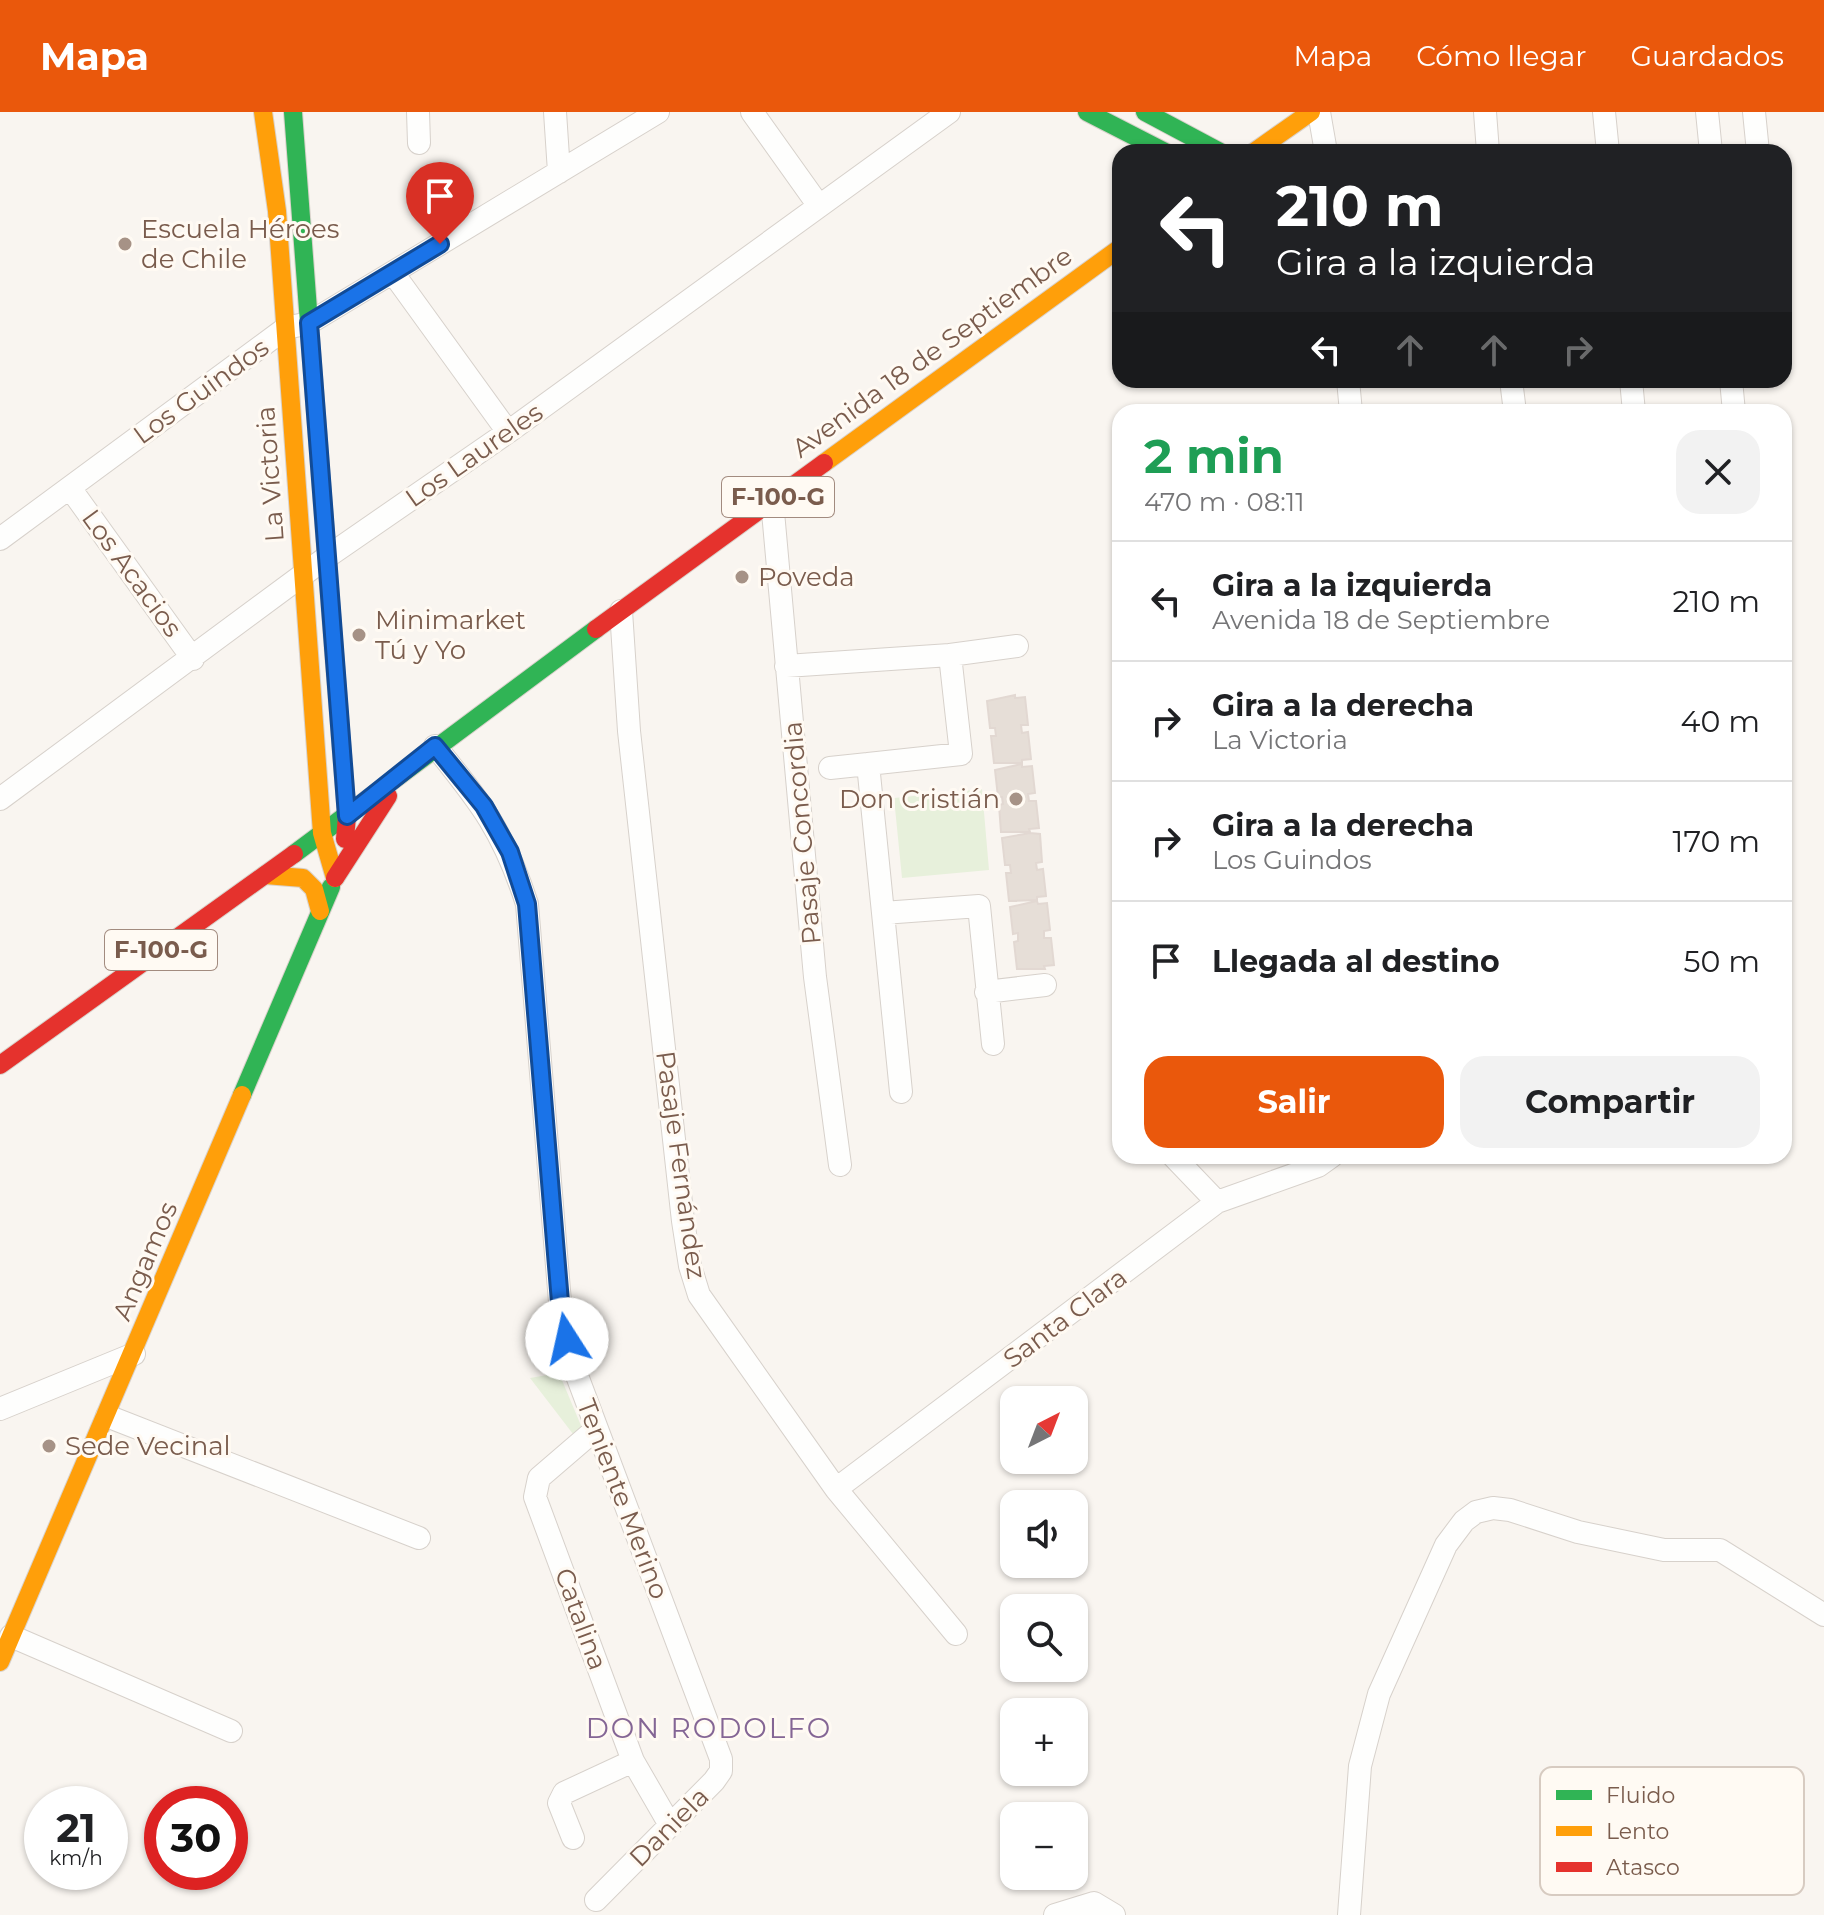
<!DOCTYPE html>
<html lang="es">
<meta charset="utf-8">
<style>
:root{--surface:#fff;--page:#f2f2f2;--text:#202124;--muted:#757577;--line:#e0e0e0;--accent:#ea580c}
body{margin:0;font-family:Montserrat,sans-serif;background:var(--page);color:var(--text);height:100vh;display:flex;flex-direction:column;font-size:30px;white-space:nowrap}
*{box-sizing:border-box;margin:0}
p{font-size:26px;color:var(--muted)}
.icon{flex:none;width:44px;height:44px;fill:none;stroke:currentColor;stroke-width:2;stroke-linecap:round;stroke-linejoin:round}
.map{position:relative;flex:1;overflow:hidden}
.drawer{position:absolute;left:1112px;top:292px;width:680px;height:760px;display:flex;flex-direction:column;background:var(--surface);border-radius:24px;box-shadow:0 2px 6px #0004}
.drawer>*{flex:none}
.top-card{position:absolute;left:1112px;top:32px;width:680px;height:244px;border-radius:24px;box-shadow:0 2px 6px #0004;background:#202124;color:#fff;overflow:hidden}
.needle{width:52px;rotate:42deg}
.tools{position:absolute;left:1000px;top:1274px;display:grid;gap:16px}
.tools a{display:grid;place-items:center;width:88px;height:88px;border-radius:16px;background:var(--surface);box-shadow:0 2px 6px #0004;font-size:40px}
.speed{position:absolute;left:24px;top:1674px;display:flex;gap:16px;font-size:40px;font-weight:700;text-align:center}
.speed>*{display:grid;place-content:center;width:104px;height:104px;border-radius:50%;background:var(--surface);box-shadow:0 2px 6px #0004;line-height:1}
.speed small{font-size:20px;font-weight:400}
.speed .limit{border:12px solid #d22;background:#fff;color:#111}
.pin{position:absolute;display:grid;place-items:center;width:68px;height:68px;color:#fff;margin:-82px -34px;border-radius:50% 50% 50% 0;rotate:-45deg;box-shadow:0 0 8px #0007}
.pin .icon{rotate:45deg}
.me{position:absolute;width:88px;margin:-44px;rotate:350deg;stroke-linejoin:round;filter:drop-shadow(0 0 6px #0008)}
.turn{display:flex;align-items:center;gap:28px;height:168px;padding:0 32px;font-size:36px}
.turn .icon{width:104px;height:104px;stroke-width:2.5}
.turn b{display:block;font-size:56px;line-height:68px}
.lanes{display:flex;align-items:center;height:76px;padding:0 32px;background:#0003;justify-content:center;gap:40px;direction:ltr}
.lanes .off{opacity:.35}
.round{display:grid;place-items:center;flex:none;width:84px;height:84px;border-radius:24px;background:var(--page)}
.summary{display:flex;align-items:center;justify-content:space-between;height:136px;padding:0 32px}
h1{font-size:48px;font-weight:700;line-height:60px;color:#1e9e55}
.action{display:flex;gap:16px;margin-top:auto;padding:16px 32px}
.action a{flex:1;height:92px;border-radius:24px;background:var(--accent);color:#fff;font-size:32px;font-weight:700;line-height:92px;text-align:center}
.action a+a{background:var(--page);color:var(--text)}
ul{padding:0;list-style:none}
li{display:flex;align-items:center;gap:24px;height:120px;padding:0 32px;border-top:2px solid var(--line)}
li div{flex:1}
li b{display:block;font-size:30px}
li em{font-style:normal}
header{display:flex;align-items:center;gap:48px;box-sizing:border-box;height:112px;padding:0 40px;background:var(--accent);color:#fff}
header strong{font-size:38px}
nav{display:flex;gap:44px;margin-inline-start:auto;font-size:28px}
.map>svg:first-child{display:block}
.green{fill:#e7f0db}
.building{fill:#e6ded7;stroke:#e2d8d2;stroke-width:2}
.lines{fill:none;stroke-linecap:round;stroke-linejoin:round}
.street-casing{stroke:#d7d1cb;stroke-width:24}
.fast-casing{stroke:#d9d2cb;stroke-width:20}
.slow-casing{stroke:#d9d2cb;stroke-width:20}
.jam-casing{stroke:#d9d2cb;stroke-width:20}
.street{stroke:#fefefd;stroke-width:22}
.fast{stroke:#30b455;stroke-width:18}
.slow{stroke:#ff9f0a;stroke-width:18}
.jam{stroke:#e5322d;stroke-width:18}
.route-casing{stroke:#114b97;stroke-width:20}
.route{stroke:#1a73e8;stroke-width:14}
.poi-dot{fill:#a69286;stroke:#fffaf3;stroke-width:3}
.labels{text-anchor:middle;stroke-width:6;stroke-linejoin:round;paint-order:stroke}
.shield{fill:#fffaf3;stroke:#a28b7f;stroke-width:2}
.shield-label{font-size:24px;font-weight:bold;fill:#7a5c4d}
.poi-label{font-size:26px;fill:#7a5c4d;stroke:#fffaf3;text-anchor:start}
.street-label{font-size:26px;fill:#7a5c4d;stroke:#fffaf3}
.neighbourhood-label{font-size:28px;letter-spacing:2px;fill:#846695;stroke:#fffaf3}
.key{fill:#fffaf3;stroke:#d7cbc1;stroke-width:2}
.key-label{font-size:22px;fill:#7a5c4d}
</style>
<header>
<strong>Mapa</strong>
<nav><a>Mapa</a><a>Cómo llegar</a><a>Guardados</a></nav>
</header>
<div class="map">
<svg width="1824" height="1803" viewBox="0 0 1824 1803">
<rect width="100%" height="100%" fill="#f9f5f0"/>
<!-- green -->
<path class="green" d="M982 677 989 758 902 766 894 686Z
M559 1261 582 1316 573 1322 530 1266Z"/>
<!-- building -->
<path class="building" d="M1015 583V586L1025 585 1028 613H1021L1022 621 1028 620 1031 647 1022 648V651H994L991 624H996L995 616H990L987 589Z
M1022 652V655L1032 654 1035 681 1028 682 1029 689H1036L1039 716 1029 717 1030 720H1001L999 693 1003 692 1002 685H998L995 658Z
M1030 721 1040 722 1042 750 1036 751 1037 758 1043 757 1046 784 1037 785V788L1009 789 1006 761H1011L1010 753H1005L1002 726Z
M1037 789 1038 792 1047 791 1050 818 1044 819V826H1051L1054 853 1044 854 1045 857H1017L1014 830 1018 829V821L1013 822 1010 795Z"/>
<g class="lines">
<!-- street casing -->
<g class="street-casing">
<path id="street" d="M418 0 419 31
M555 0 559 60
M752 0 819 94
M1319 0 1326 40
M1485 0 1488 40
M1604 0 1608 40
M1707 0 1711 40
M1754 0 1758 40
M393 161 508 320
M1348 268 1351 300
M1511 268 1515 300
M1631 268 1634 300
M1731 268 1734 300
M70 376 193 547
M772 389 815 865 840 1053
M0 427 286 216 309 211 658 0
M621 499 629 619 683 1109 690 1154 699 1183 836 1377 956 1522
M950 543 1017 534
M786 554 950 543 961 642 868 652 883 801 979 794 993 932
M435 634C481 691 504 720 527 792L561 1202 573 1253 721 1647V1659L714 1669 596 1788
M830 656 868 652
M0 687 327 445 508 320 949 0
M883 801 901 980
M986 880 1045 873
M1173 1044 1217 1090
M0 1297 134 1242
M107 1304 419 1426
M596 1317 539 1366 535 1385 633 1649 670 1713
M836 1377 1217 1090 1318 1054 1332 1044
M11 1524 231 1619
M573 1726 559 1691 564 1681 633 1649
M1055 1803 1094 1791 1114 1803
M1349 1803 1360 1654 1379 1582 1446 1433 1464 1409 1476 1400 1493 1396 1510 1398 1578 1420 1664 1438H1720L1824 1503"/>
</g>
<!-- fast casing -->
<g class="fast-casing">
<path id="fast" d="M293 0 334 540
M1087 0 1165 40
M1145 0 1220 40
M294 742 596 517
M242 983 331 775"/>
</g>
<!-- slow casing -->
<g class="slow-casing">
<path id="slow" d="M263 0 277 99 322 721 335 766
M1254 40 1311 0
M824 351 1120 136
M265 763 303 766 314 777 320 799
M0 1550 242 983"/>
</g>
<!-- jam casing -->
<g class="jam-casing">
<path id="jam" d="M596 517 824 351
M334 540 347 704 345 727
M335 766 388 684
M0 953 294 742"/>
</g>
<!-- street -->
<use href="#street" class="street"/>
<!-- fast -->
<use href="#fast" class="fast"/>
<!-- slow -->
<use href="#slow" class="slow"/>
<!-- jam -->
<use href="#jam" class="jam"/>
</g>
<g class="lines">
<!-- route casing -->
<g class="route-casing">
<path id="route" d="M440 132 309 211 347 704 435 634 484 694 510 740 527 792 561 1202 567 1227"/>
</g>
<!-- route -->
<use href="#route" class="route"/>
</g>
<!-- markers -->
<g class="poi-dot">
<circle cx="125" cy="132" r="8"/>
<circle cx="742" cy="465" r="8"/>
<circle cx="359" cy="523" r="8"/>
<circle cx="1016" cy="687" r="8"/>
<circle cx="49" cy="1334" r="8"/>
</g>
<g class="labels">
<!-- shield labels -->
<g class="shield">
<rect x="722" y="365" width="112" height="40" rx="6"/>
<rect x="105" y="818" width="112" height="40" rx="6"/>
</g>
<g class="shield-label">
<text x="778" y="393">F-100-G</text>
<text x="161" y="846">F-100-G</text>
</g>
<!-- poi labels -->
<g class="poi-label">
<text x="141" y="126">Escuela Héroes<tspan x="141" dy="30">de Chile</tspan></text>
<text x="758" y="474">Poveda</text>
<text x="375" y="517">Minimarket<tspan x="375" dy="30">Tú y Yo</tspan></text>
<text x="1000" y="696" text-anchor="end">Don Cristián</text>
<text x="65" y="1343">Sede Vecinal</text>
</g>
<!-- street labels -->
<g class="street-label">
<text transform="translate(932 240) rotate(-36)" y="9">Avenida 18 de Septiembre</text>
<text transform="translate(201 279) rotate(-36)" y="9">Los Guindos</text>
<text transform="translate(474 343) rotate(-35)" y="9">Los Laureles</text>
<text transform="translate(270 362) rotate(-94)" y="9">La Victoria</text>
<text transform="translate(132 461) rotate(54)" y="9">Los Acacios</text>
<text transform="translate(802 721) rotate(-95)" y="9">Pasaje Concordia</text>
<text transform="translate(681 1053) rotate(82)" y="9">Pasaje Fernández</text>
<text transform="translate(145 1149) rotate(-67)" y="9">Angamos</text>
<text transform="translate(1065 1206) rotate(-37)" y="9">Santa Clara</text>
<text transform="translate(623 1387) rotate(69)" y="9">Teniente Merino</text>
<text transform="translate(581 1507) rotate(70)" y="9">Catalina</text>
<text transform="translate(669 1715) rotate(-45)" y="9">Daniela</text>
</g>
<!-- neighbourhood labels -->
<g class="neighbourhood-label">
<text x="709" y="1626">DON RODOLFO</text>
</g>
</g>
<!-- legend -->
<rect x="1540" y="1655" width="264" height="128" rx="12" class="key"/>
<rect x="1556" y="1678" width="36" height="10" fill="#30b455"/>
<rect x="1556" y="1714" width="36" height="10" fill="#ff9f0a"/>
<rect x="1556" y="1750" width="36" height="10" fill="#e5322d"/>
<g class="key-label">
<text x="1606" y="1691">Fluido</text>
<text x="1606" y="1727">Lento</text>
<text x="1606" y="1763">Atasco</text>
</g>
</svg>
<div class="tools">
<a><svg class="needle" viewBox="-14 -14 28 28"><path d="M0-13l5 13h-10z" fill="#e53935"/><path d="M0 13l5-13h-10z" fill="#757577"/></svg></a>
<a><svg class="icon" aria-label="sound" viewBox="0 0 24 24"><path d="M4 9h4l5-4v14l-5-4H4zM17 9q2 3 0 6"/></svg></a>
<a><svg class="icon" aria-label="search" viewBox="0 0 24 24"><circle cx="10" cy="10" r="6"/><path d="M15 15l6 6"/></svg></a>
<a>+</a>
<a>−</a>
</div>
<div class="speed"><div>21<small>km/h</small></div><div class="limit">30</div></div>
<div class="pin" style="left:440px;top:132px;background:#d93025"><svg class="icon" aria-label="arrive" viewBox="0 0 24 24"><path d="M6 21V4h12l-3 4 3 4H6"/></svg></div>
<svg class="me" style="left:567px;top:1227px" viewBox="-20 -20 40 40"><circle r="19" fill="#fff"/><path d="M0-13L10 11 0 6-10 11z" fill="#1a73e8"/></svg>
<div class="top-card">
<div class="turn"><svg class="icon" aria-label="left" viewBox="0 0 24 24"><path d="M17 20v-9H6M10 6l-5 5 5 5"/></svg><div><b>210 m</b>Gira a la izquierda</div></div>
<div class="lanes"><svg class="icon" aria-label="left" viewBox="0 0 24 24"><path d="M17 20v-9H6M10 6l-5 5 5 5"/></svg><svg class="icon off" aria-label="ahead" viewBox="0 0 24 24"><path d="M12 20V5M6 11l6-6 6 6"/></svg><svg class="icon off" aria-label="ahead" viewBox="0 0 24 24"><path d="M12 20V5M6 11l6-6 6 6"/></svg><svg class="icon off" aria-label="right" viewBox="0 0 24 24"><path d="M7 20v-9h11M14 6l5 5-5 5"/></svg></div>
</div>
<section class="drawer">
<div class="summary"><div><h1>2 min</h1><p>470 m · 08:11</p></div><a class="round"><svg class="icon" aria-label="close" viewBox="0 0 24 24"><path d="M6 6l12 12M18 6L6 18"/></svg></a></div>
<ul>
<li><svg class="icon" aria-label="left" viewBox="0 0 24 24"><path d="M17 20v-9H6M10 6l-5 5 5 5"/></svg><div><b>Gira a la izquierda</b><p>Avenida 18 de Septiembre</p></div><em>210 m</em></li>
<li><svg class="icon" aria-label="right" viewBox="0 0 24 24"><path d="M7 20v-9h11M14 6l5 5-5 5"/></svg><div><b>Gira a la derecha</b><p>La Victoria</p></div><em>40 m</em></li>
<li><svg class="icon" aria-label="right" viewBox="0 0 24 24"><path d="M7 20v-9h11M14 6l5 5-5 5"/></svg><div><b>Gira a la derecha</b><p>Los Guindos</p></div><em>170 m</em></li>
<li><svg class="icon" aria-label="arrive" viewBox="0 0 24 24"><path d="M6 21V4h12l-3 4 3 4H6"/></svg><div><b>Llegada al destino</b></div><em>50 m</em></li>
</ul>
<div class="action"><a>Salir</a><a>Compartir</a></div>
</section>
</div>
